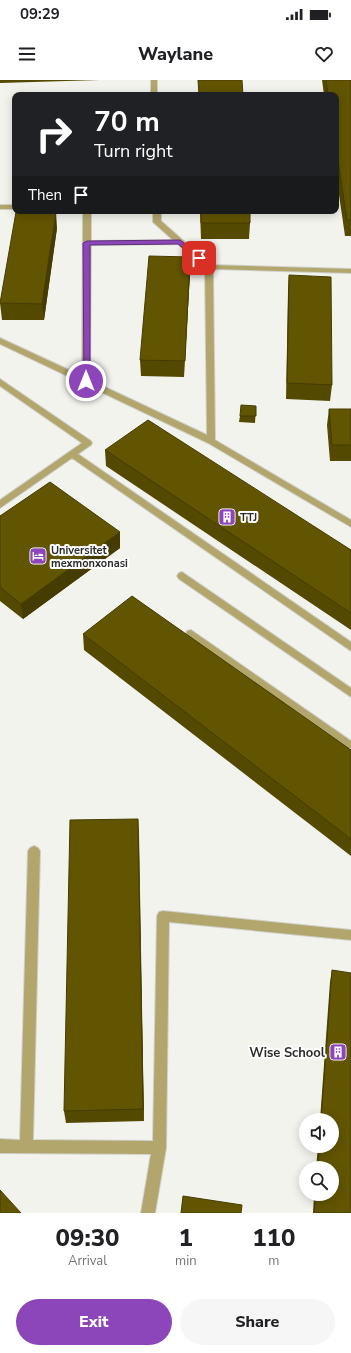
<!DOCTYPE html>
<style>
:root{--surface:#fff;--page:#f6f6f6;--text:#202124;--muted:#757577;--accent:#8d46b9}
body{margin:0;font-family:"Nunito Sans",sans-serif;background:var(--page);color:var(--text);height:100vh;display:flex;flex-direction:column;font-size:15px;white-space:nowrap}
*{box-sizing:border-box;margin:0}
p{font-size:13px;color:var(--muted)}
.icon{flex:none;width:22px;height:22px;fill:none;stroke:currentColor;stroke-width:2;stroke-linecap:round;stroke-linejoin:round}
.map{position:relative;height:1133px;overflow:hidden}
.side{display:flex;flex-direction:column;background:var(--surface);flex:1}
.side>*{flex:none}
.banner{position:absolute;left:12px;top:12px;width:327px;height:122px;border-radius:8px;box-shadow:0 2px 10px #0003;background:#202124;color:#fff;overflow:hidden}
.tools{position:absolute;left:299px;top:1033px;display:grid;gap:8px}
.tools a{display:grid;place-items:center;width:40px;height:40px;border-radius:50%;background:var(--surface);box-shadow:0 2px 10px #0003;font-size:20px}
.pin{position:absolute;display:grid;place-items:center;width:34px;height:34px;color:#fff;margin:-17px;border-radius:8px;box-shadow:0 2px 6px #0006}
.me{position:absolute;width:44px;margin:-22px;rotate:0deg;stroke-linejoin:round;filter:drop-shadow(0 0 3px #0008)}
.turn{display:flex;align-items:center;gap:14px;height:84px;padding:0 16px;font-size:18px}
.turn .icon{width:52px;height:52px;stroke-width:2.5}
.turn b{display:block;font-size:28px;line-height:34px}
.then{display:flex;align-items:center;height:38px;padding:0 16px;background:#0003;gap:8px;font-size:15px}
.eta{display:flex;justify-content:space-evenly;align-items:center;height:68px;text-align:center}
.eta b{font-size:24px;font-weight:800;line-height:28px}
.button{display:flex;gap:8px;margin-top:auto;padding:8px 16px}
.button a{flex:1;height:46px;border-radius:24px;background:var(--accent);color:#fff;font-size:16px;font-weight:800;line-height:46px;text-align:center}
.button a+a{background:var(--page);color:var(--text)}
.status{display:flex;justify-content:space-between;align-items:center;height:28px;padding:0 20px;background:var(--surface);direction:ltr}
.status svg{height:11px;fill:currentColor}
header{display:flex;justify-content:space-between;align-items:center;height:52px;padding:0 16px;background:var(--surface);font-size:18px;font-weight:800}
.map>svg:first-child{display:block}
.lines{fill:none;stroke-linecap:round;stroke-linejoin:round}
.lane-casing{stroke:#cfcfcb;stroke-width:2}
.lane{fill:#b2a66c;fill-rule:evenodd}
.wall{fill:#544901}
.shaded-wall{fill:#453c01}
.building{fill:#625501;stroke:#453c01}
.route{fill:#8d46b9;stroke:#5c2e78}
.labels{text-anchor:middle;stroke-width:4;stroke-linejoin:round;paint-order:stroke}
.poi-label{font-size:11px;font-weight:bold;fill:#2c2c2a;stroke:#fff;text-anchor:start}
.near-poi-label{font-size:13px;font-weight:bold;fill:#2c2c2a;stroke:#fff;text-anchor:end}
</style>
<div class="status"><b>09:29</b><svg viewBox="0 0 49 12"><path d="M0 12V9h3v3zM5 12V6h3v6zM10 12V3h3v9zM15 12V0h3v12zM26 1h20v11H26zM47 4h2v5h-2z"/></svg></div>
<header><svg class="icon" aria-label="menu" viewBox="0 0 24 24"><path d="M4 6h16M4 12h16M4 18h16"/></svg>Waylane<svg class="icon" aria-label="heart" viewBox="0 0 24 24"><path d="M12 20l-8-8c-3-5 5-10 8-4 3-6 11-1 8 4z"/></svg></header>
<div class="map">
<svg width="351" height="1133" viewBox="0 0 351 1133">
<rect width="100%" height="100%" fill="#f3f3ee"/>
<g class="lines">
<!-- lane casing -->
<g class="lane-casing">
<path id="lane" d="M151 0H157V15H151Z
M0 125H15V129H0Z
M83 131H91V161L173 160 153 142V131H161V141L211 185 351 189V193L213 189 215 360 351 440V447L208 363 0 264V258L82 296ZM178 164 205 188 207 355 90 300 91 165Z
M0 299 91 361 92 363 91 365 78 374 351 562V571L72 378 0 428V420L82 363 0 306Z
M182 492 351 608V617L179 499 177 496 179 493Z
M191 550 351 661V668H344L187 557 186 554 187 551Z
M34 766 38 768 40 771 33 1060 153 1061 157 836 159 832 163 831 351 850V860L169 842 166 1068 155 1133H141L151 1074 0 1073V1059L20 1060 28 771 30 768Z"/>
</g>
<!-- lane -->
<use href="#lane" class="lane"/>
</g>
<!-- wall -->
<path class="wall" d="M0 0H100L0 3Z
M322 0H351V156H345L336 94V15H324Z
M200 131H250V143L249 159H201Z
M57 148 44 240H2L0 223Z
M190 177V193L184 297 141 296 140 280Z
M289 195 332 305 330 321 286 319 288 211Z
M256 326 255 343 239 342 240 336Z
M329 329H351V381H330L327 345Z
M105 370 351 470V550L106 386Z
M0 436 120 452V468L23 539 0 521Z
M83 554 351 670V776L84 570Z
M138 739 144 1041 66 1043 64 1031Z
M332 890 351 1133H313L314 1114H332V1088H316L318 1066H332V1040H320L330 902Z"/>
<!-- shaded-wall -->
<path class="shaded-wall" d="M56 132 57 148 44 240 42 224Z
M190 177V193L184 297 185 281Z
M120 452V468L23 539 21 524Z
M138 739 139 754 144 1041 143 1029Z"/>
<!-- building -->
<path class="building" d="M198 0H242L243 15H199Z
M326 0H351V140H347L336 68V15H328Z
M201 131H250V143H201Z
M16 132H56L42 224 0 223Z
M149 176 190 177 185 281 140 280Z
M289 195 331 197 332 305 287 303Z
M241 325 256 326V336H240Z
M329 329H351V365H332Z
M148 340 351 470V533L105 370Z
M50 402 120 452 21 524 0 507V436Z
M132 516 351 670V759L83 554Z
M138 739 143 1029 64 1031 70 740Z
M332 890 351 893V1133H314L316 1114H332V1088H318L319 1066H332V1040H321Z
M0 1110 21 1133H0Z
M183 1116 242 1125 241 1133H181Z"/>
<!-- route -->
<path class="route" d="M180 160 202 177V180H197L178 164 90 165V301L86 304 84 303 83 163 87 161Z"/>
<!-- icons -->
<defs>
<g id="building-square" transform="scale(0.9)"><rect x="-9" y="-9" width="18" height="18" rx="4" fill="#8d46b9" stroke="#fff"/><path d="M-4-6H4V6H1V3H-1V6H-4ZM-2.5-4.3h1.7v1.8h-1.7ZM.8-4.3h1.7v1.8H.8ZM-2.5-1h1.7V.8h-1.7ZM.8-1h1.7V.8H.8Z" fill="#fff"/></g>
<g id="hotel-square" transform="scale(0.9)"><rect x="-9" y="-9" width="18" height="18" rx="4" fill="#8d46b9" stroke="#fff"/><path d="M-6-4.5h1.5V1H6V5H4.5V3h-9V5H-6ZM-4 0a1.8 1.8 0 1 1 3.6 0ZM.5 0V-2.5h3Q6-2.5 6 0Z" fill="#fff"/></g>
</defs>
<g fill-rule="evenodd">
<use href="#building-square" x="227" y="437"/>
<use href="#hotel-square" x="38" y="476"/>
<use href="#building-square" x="338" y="972"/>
</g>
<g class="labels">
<!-- poi labels -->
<g class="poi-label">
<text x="240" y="441">TTJ</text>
<text x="51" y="474">Universitet<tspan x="51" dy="13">mexmonxonasi</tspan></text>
</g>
<!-- near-poi labels -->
<g class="near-poi-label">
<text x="325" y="977">Wise School</text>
</g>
</g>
</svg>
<div class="tools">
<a><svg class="icon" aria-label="sound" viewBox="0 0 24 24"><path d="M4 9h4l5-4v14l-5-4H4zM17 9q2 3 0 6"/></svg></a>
<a><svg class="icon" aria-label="search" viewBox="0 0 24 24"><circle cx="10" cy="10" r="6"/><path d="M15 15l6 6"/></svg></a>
</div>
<div class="pin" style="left:199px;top:178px;background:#d93025"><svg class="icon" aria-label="arrive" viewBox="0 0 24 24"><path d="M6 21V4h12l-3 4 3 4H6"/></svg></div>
<svg class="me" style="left:86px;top:301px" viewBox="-20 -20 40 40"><circle r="17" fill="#8d46b9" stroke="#fff" stroke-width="3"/><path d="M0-11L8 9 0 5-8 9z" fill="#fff"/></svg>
<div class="banner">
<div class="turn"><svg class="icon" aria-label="right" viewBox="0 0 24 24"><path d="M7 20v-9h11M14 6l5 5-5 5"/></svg><div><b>70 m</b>Turn right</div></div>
<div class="then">Then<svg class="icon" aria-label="arrive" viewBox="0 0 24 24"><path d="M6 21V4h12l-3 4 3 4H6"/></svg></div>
</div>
</div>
<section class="side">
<div class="eta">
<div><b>09:30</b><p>Arrival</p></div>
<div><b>1</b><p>min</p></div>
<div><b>110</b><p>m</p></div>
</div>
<div class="button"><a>Exit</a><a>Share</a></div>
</section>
